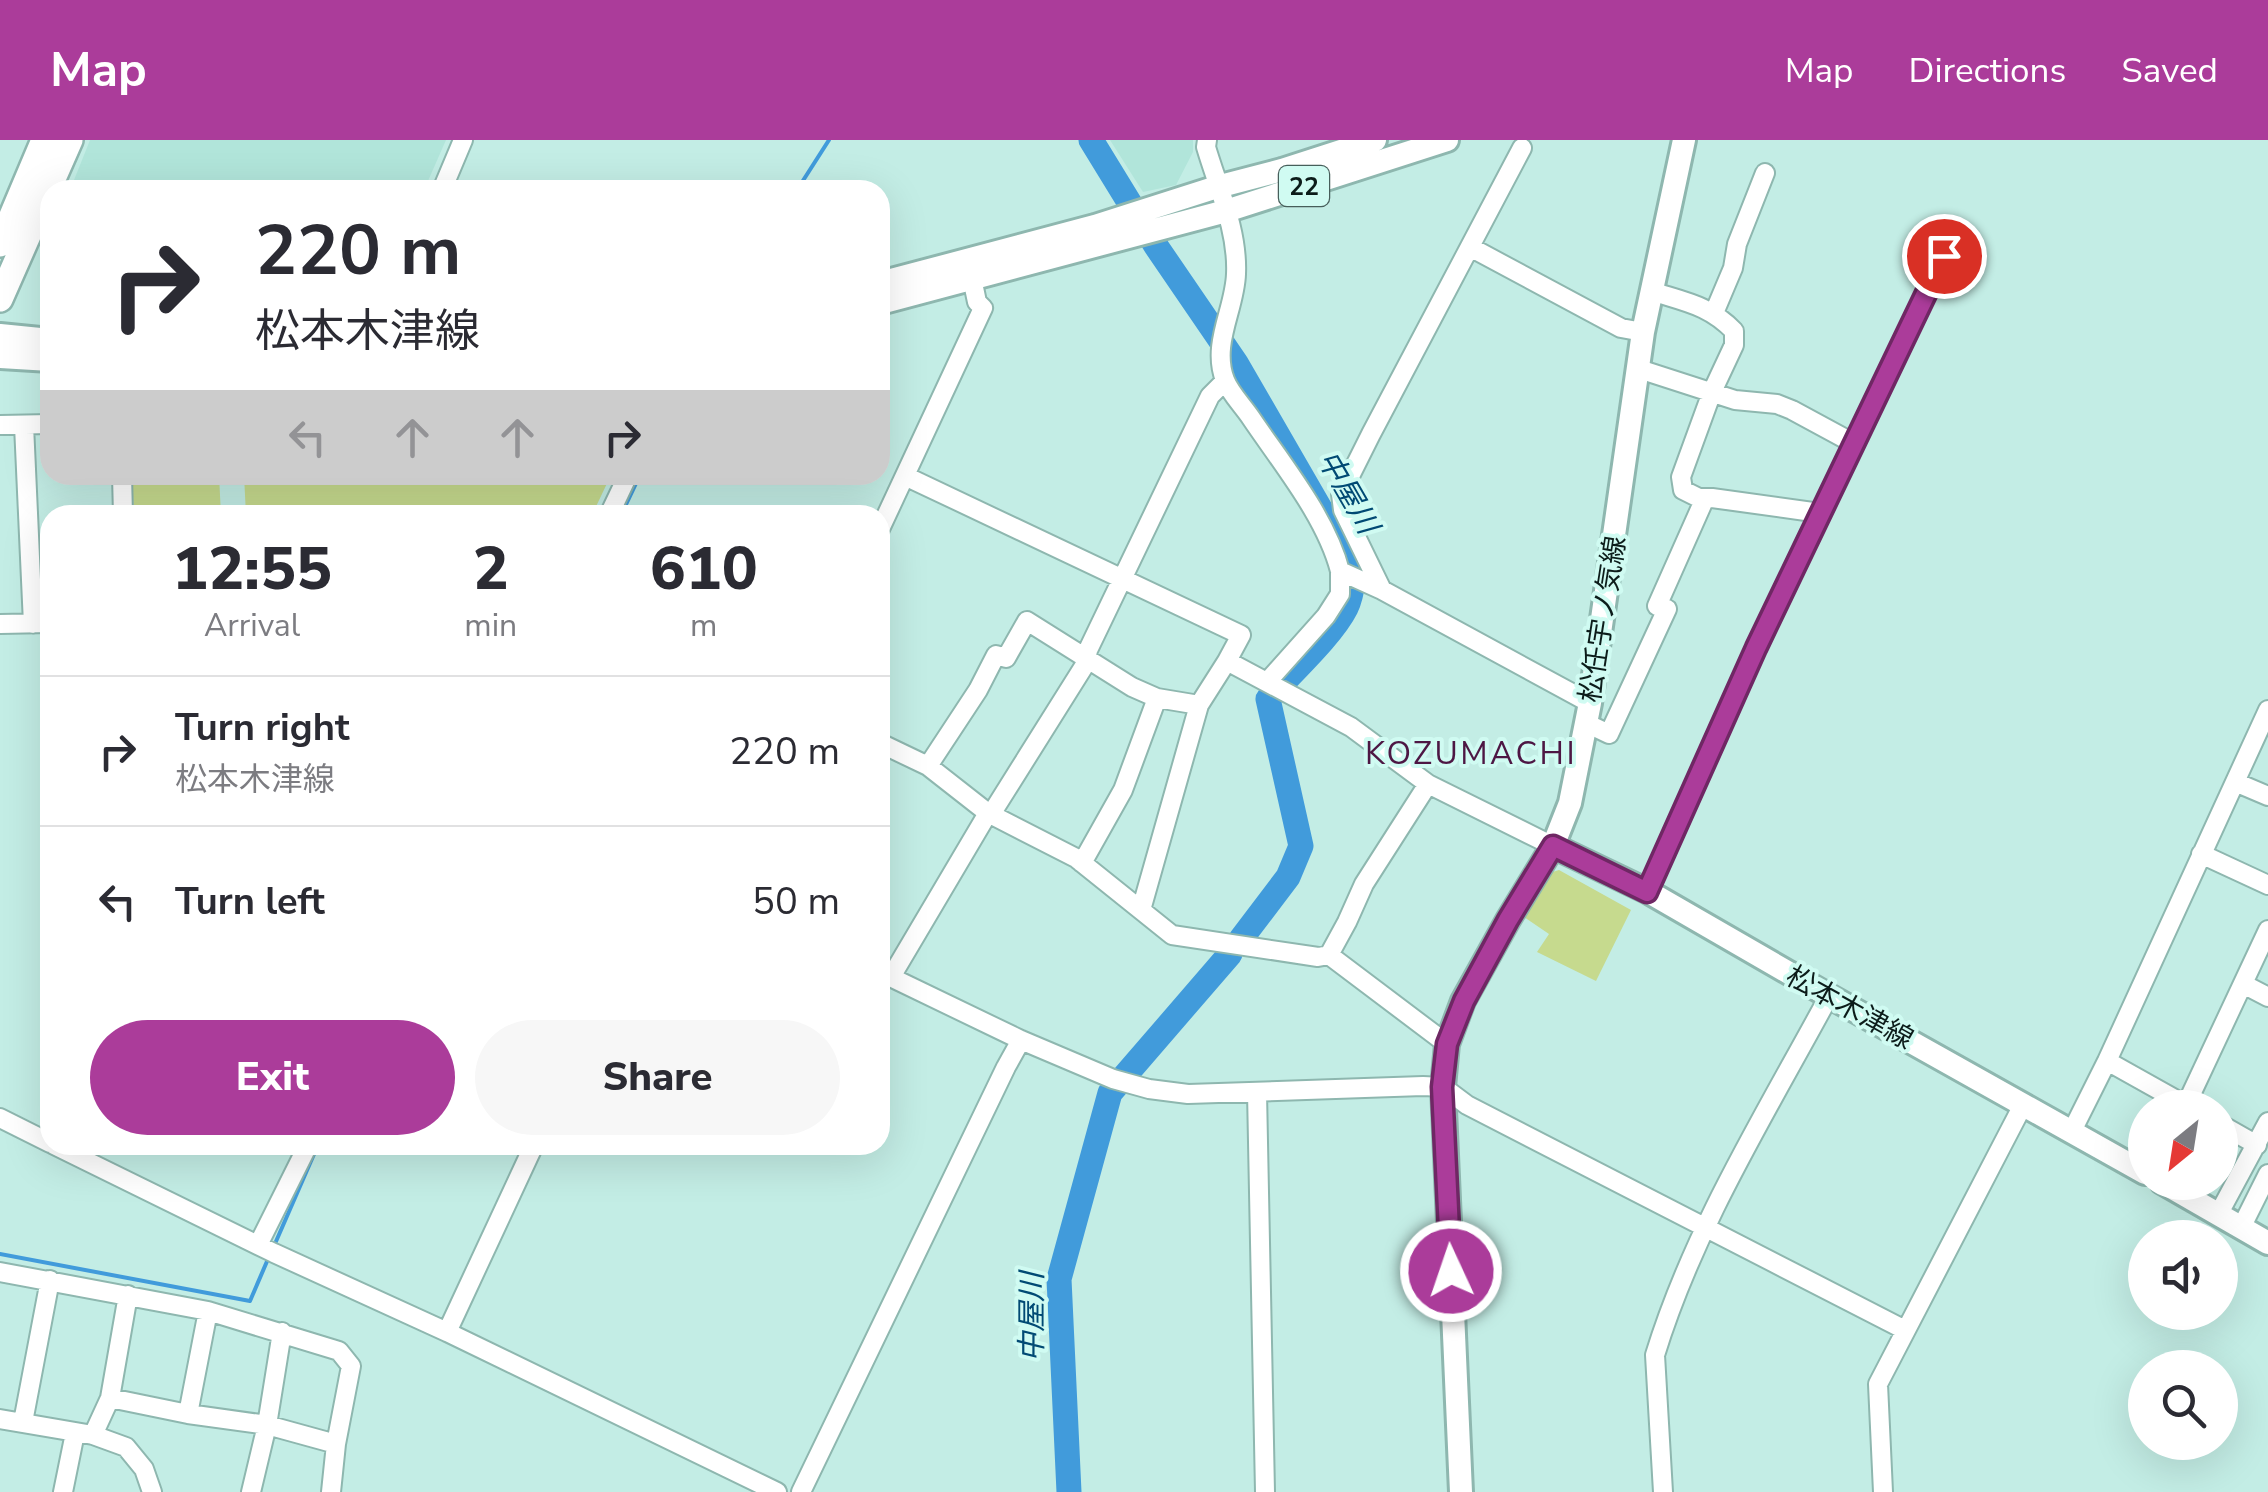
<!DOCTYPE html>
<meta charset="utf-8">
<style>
:root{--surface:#fff;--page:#f7f7f7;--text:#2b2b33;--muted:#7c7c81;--line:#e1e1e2;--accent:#ab3c9a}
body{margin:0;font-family:"Nunito Sans","Noto Sans JP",sans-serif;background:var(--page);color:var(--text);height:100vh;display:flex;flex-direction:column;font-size:38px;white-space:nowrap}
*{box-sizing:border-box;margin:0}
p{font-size:32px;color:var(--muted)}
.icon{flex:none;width:55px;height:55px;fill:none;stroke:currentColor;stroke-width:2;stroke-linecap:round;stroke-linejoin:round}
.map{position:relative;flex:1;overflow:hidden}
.details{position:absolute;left:40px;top:365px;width:850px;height:650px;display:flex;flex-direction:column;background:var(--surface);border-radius:30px;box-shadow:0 10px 40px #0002}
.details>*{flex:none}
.banner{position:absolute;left:40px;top:40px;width:850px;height:305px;border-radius:30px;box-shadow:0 10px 40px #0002;background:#fff;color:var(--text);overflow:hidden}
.needle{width:65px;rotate:210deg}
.controls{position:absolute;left:2128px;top:950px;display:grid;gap:20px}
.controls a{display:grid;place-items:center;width:110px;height:110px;border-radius:50%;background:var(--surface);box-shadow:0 10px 40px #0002;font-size:50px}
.pin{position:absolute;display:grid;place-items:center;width:85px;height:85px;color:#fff;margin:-42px;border:5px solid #fff;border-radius:50%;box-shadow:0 2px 10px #0007}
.me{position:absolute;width:110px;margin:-55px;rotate:357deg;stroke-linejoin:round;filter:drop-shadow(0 0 8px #0008)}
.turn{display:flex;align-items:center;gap:35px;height:210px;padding:0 50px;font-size:45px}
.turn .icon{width:130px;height:130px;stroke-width:2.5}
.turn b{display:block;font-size:70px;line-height:85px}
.lanes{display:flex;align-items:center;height:95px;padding:0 50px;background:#0003;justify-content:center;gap:50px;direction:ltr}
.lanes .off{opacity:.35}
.eta{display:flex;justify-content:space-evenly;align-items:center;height:170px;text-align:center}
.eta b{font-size:60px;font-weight:800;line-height:70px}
.cta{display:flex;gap:20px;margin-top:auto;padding:20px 50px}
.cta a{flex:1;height:115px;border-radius:60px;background:var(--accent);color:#fff;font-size:40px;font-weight:800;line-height:115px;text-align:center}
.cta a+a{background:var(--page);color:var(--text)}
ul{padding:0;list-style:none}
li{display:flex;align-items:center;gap:30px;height:150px;padding:0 50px;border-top:2px solid var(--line)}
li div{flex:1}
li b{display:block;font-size:38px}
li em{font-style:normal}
header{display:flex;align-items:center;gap:60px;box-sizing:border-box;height:140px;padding:0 50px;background:var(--accent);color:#fff}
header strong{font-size:48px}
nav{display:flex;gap:55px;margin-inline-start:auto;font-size:35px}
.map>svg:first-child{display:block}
.built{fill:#b1e5da}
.green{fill:#c6da8e}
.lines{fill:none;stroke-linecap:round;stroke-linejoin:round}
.stream{stroke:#419bdb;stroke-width:4}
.river{stroke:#419bdb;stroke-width:25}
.minor-casing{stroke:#8eb7af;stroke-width:22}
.major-casing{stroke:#8eb7af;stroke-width:28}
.highway-casing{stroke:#8eb7af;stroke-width:30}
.minor{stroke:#fff;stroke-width:18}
.major{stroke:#fff;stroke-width:22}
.highway{stroke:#fff;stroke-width:25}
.route-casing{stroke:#6f2764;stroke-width:25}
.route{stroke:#ab3c9a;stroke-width:18}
.labels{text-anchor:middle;stroke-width:8;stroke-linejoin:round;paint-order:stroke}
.shield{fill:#d0fbf2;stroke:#475f5b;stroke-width:2.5}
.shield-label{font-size:25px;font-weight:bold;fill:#0c1c1a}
.street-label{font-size:28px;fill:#0c1c1a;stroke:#d0fbf2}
.water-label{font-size:30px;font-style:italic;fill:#014a74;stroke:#d0fbf2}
.quarter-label{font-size:32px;letter-spacing:2.5px;fill:#4d1744;stroke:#d0fbf2}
</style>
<header>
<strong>Map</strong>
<nav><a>Map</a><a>Directions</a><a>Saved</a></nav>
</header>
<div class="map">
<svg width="2268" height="1352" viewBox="0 0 2268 1352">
<rect width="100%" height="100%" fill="#c3ede5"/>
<!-- built -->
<path class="built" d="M90 0H446L424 50H70Z
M1110 0H1193V12L1176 45 1143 52Z"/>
<!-- green -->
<path class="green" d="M132 335H219L221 375H134Z
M244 335H611L592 375H246Z
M1559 730 1631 770 1596 841 1537 812 1549 794 1521 775 1543 735Z"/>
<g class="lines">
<!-- stream -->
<path class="stream" d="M797 50 829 0
M621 375 640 335
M274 1106 318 1005
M0 1114 250 1161 268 1119"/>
<!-- river -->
<path class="river" d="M1091 0 1156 106 1236 223 1355 429C1353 442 1352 456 1346 468 1332 496 1290 534 1268 559L1301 706 1288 737 1241 799
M1069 1352 1059 1139 1110 953 1230 814"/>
<!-- minor casing -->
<g class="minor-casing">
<path id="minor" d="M1207 0 1206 7C1218 48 1238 90 1236 134 1235 169 1211 204 1225 240 1230 253 1243 266 1251 278 1282 324 1326 377 1340 431L1382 450 1590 563
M442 50 463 0
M1470 107 1621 188 1643 192
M1651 151C1685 162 1709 165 1734 191V205L1712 252 1681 337 1683 350 1699 358H1712L1820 373
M1714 173 1733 128 1737 104 1765 33
M1639 229 1735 260 1777 264 1792 270 1853 303
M0 285 50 284
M24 285 33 484
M122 335 123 375
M905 336 1241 495 1227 521
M609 375 628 335
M880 389 983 168 977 162 972 138
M1382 450 1343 370 1341 354 1371 294 1522 8
M1657 466 1705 358
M0 484 50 483
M1267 542 1326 476 1340 454V431
M1586 583 1609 594 1667 469
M880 603 928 626 988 673 1076 718 1172 795 1318 817 1329 815 1447 904
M928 626 978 550 996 515 1006 518 1027 481 1132 547 1157 558
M2235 642 2268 656
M2201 714 2268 745
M1082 723 1123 650 1157 558 1199 565
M1647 751 1756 508 1944 115
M1141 770 1199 565 1227 521 1351 587 1428 644 1553 706
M1329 815 1347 782 1364 744 1428 644
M880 832 1021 900 1113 939 1149 949 1188 954 1423 946 1443 947 1467 965 1905 1190
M891 837 988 673 995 668 1086 523 1088 510 1210 256 1225 241
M2243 844 2268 857
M2107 921 2191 968
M1257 952 1265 1352
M2186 965 2268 790
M0 978 50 1003
M2220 984 2257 1005
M2072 991 2107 921 2268 570
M54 1005 274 1113 447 1192 777 1352
M2218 1075 2268 982
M2241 1088 2268 1034
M258 1105 308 1005
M0 1132 208 1171 339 1211 351 1226 336 1304 331 1352
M447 1192 534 1005
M110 1258 188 1274 267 1285 336 1304
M188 1274 208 1171
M0 1279 93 1295 126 1307 144 1329 152 1352
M23 1282 50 1140
M93 1295 110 1258 128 1155
M63 1352 75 1293
M251 1352 267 1285 282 1192
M801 1352 1006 927 1021 900
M1663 1352 1655 1215C1694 1088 1766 973 1829 856
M1883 1352 1878 1244 2023 965"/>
</g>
<!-- major casing -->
<g class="major-casing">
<path id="major" d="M880 143 1095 86 1217 47 1282 30 1375 0
M880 163 1226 71 1447 0
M0 195 50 200
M0 217 50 220
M1553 706 1647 751 1829 856 2145 1033
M2162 1042 2268 1103
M1461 1352 1443 947 1447 904 1463 861 1508 780 1553 706 1570 663 1590 563 1643 192 1684 0"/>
</g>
<!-- highway casing -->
<g class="highway-casing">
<path id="highway" d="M0 104 44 0
M0 159 70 0"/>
</g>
<!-- minor -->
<use href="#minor" class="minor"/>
<!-- major -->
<use href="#major" class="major"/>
<!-- highway -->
<use href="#highway" class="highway"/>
</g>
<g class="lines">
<!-- route casing -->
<g class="route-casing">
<path id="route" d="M1451 1131 1442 947 1447 904 1464 861 1508 780 1553 706 1647 752 1756 508 1944 116"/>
</g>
<!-- route -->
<use href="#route" class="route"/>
</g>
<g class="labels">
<!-- shield labels -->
<rect class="shield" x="1279" y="26" width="50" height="40" rx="8"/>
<g class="shield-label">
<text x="1304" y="55">22</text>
</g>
<!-- street labels -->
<g class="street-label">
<text transform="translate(1602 479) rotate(-81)" y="10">松任宇ノ気線</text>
<text transform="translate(1850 867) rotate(29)" y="10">松本木津線</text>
</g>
<!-- water labels -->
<g class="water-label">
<text transform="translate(1348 352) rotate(60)" y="10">中屋川</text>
<text transform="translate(1032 1177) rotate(-90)" y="10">中屋川</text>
</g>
<!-- quarter labels -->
<g class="quarter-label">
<text x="1471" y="624">KOZUMACHI</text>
</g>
</g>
</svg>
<div class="controls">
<a><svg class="needle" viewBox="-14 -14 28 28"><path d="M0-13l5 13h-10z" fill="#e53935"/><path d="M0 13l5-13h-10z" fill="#7c7c81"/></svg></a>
<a><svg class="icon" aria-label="sound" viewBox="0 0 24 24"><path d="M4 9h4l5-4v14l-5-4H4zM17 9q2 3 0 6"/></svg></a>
<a><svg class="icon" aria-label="search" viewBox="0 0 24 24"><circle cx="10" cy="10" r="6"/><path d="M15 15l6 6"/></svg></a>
</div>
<div class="pin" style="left:1944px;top:116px;background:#d93025"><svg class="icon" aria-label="arrive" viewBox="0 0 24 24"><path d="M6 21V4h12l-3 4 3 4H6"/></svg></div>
<svg class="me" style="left:1451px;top:1131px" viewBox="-20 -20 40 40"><circle r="17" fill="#ab3c9a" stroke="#fff" stroke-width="3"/><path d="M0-11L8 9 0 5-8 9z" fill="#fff"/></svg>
<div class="banner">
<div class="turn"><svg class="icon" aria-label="right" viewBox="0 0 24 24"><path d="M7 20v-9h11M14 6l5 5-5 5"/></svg><div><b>220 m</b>松本木津線</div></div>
<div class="lanes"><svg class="icon off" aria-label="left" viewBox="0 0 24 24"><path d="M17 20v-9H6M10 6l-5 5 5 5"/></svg><svg class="icon off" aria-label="ahead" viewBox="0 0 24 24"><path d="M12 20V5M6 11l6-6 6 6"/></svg><svg class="icon off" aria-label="ahead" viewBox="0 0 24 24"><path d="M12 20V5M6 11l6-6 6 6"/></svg><svg class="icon" aria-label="right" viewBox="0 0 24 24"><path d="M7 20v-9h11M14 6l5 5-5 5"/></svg></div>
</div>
<section class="details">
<div class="eta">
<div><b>12:55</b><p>Arrival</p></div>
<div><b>2</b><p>min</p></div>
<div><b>610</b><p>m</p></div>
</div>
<ul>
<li><svg class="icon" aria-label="right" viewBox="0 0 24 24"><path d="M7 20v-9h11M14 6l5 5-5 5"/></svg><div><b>Turn right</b><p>松本木津線</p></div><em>220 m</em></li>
<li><svg class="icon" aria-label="left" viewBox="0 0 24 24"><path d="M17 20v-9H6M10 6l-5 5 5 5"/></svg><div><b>Turn left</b></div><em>50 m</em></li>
</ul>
<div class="cta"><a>Exit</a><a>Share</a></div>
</section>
</div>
